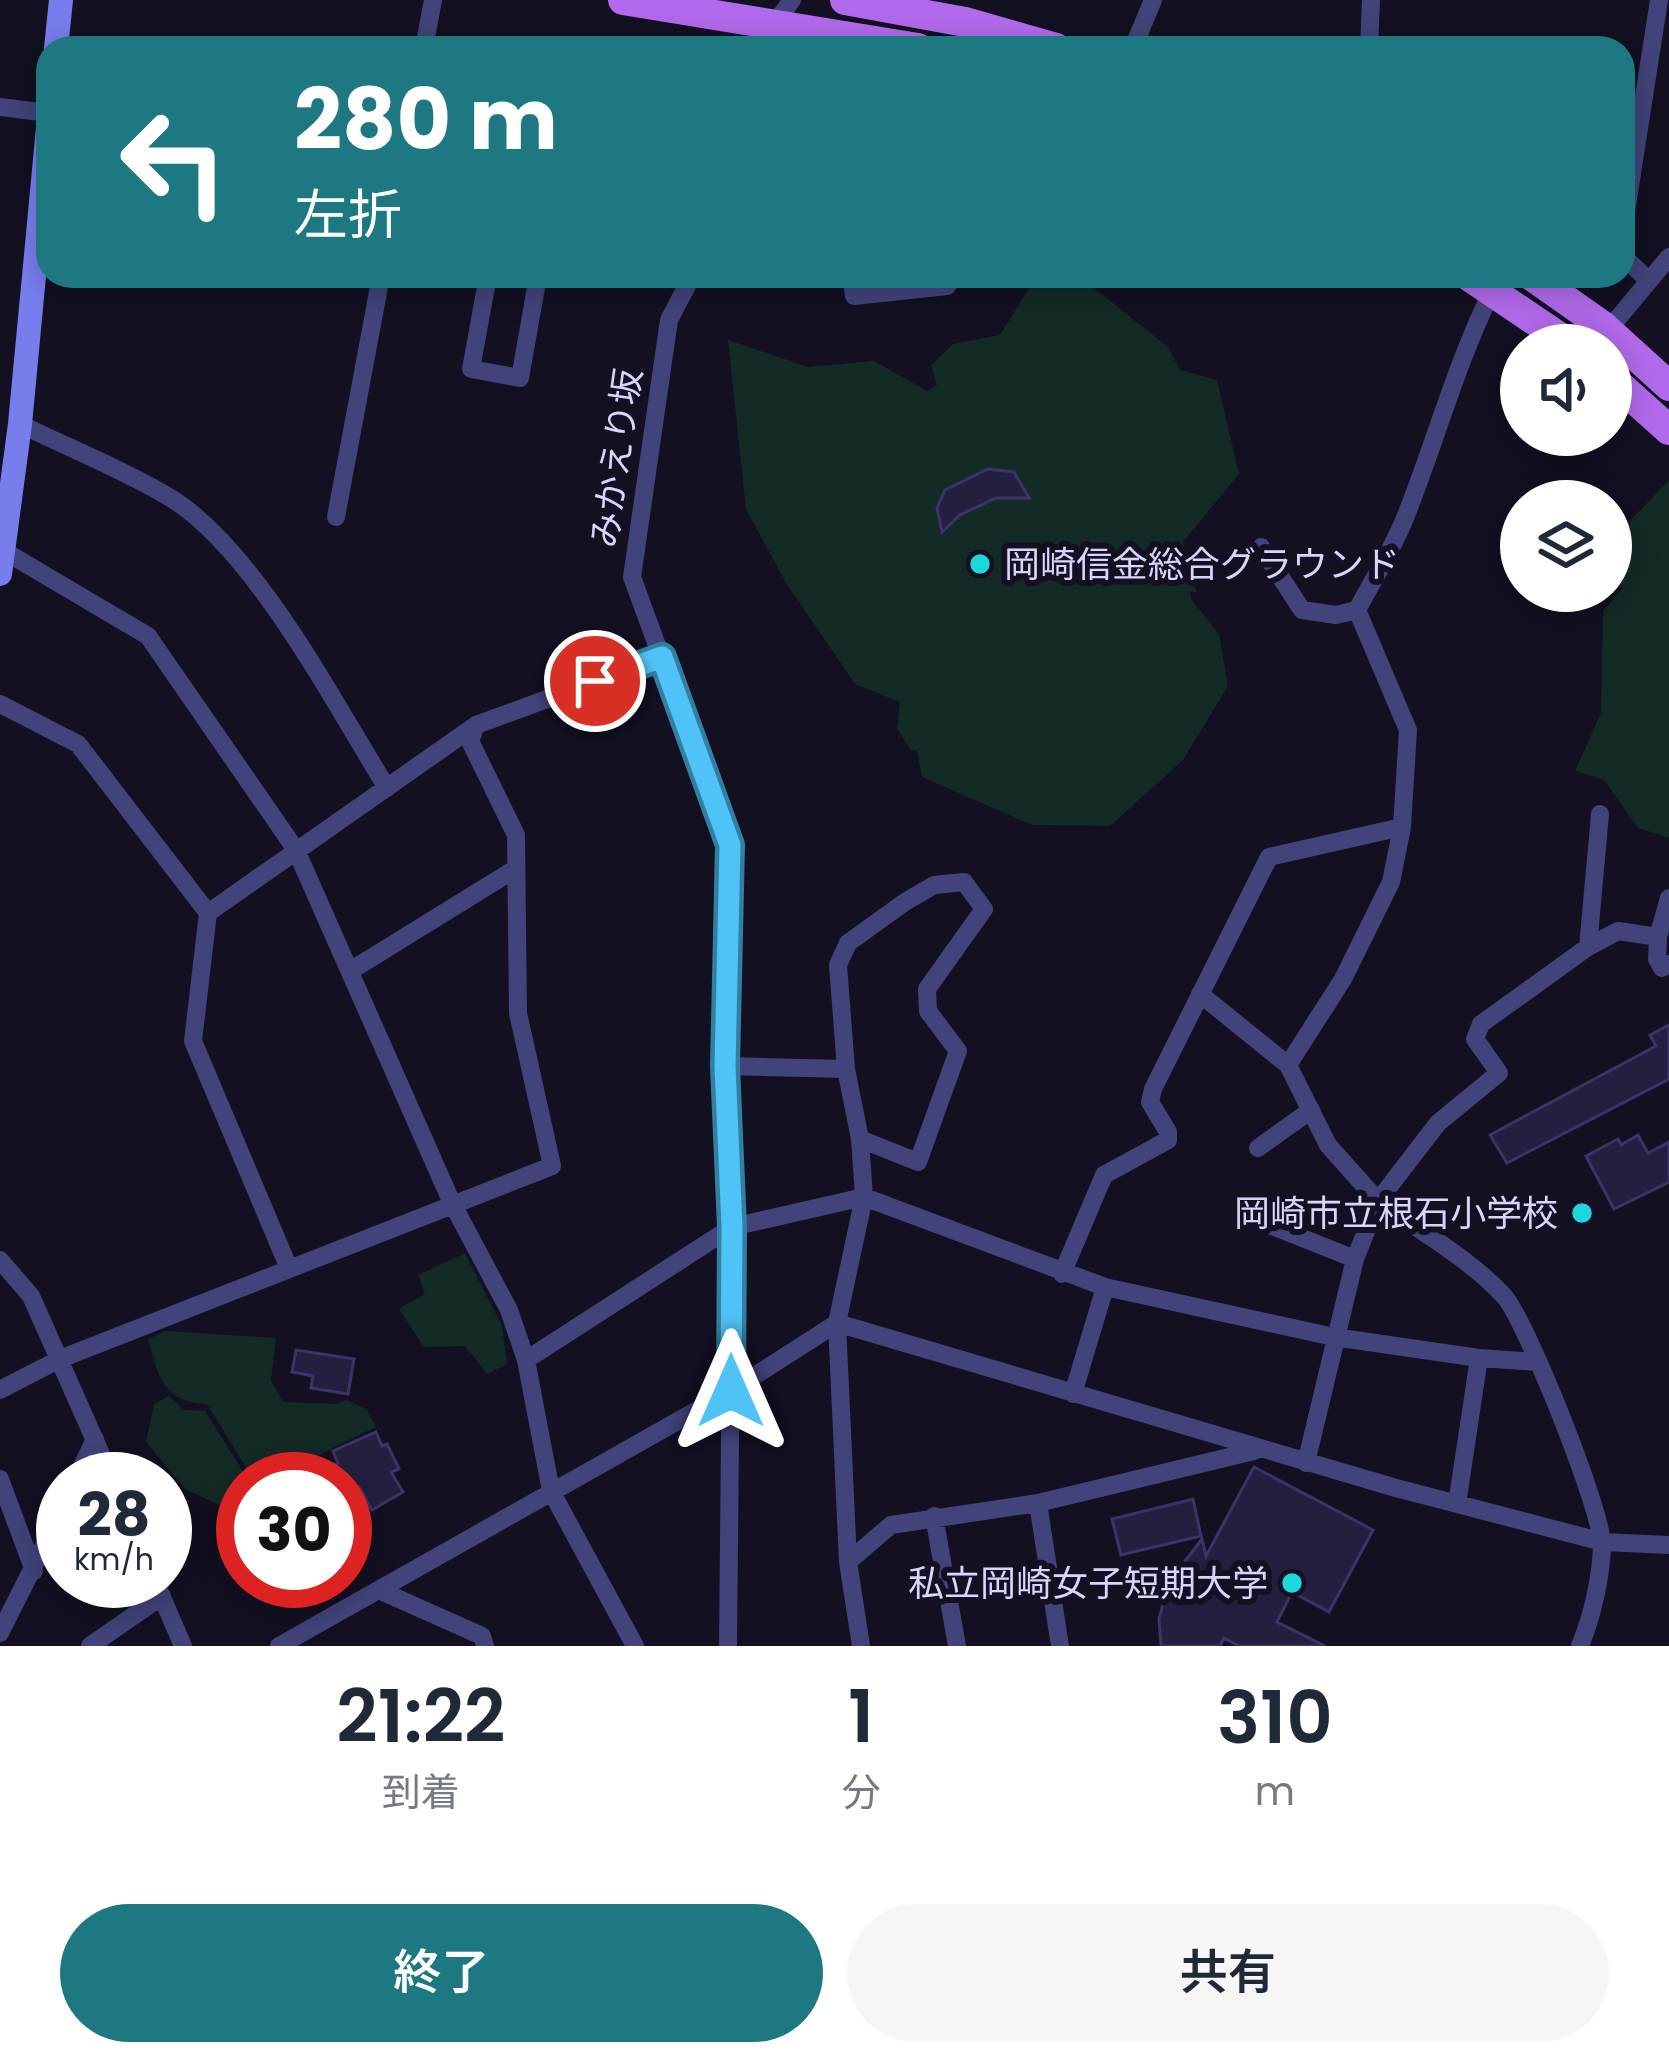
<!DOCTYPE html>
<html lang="ja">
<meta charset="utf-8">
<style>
:root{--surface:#fff;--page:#f6f6f7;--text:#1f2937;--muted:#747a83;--accent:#1e7882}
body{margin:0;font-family:Poppins,"Noto Sans JP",sans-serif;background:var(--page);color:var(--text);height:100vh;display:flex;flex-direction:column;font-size:45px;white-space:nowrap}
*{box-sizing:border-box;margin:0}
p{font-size:39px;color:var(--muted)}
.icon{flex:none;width:66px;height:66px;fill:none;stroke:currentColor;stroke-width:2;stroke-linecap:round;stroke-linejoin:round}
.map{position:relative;height:1646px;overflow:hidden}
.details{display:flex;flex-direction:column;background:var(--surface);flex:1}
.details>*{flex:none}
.hud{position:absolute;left:36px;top:36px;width:1599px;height:252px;border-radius:36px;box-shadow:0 6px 30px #0003;background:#1e7882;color:#fff;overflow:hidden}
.fabs{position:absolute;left:1500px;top:324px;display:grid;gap:24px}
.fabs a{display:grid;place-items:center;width:132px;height:132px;border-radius:50%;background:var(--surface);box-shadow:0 6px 30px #0003;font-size:60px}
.speed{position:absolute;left:36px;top:1452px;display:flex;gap:24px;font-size:60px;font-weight:700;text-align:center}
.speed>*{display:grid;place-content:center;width:156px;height:156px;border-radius:50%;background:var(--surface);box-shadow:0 6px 30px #0003;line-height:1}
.speed small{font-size:30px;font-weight:400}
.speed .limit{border:18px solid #d22;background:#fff;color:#111}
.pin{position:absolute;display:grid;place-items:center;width:102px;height:102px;color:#fff;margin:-51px;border:6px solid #fff;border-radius:50%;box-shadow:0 3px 12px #0007}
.me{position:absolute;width:132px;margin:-66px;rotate:0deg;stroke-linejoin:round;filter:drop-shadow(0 0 9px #0008)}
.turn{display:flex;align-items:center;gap:42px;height:252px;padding:0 60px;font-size:54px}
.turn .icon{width:156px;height:156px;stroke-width:2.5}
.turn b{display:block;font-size:84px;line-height:102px}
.eta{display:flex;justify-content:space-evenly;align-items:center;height:204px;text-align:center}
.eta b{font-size:72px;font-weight:600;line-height:84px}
.action{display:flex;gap:24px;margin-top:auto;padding:24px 60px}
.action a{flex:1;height:138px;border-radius:72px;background:var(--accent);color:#fff;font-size:48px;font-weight:600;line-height:138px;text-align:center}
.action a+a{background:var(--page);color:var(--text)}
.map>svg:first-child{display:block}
.green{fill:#142a27}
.building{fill:#231f3f;stroke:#3a3468;stroke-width:3}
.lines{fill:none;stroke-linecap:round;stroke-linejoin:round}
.street{stroke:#41437a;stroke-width:18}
.secondary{stroke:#787dee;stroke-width:24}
.primary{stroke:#b26aec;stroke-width:30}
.route-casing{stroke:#337fa1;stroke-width:30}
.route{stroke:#4fc3f7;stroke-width:21}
.poi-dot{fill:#1cd8de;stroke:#121021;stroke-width:4.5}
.labels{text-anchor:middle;stroke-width:12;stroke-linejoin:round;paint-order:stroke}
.street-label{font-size:36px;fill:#d7d5fa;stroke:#121021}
.poi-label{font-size:36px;fill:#d7d5fa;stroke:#121021;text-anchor:end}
</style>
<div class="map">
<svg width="1669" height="1646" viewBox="0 0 1669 1646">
<rect width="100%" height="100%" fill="#121021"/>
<!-- green -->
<path class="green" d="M1037 276H1079L1168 347 1180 370 1217 380 1239 474 1183 542 1197 593 1190 591 1191 599 1219 634 1228 686 1183 760 1110 826 1032 825 922 777 917 750 911 751 897 728 900 702 855 684 786 583 746 509 728 340 808 367 874 361 927 391 937 385 931 365 953 344 1000 335Z
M1669 480V838L1638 828 1604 780 1575 771 1601 713 1603 611 1622 589 1611 574V541Z
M465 1253 502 1326 507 1364 487 1374 465 1346 424 1347 399 1309 425 1294 418 1275Z
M165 1331 276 1338 271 1380 283 1402 336 1404 347 1400 366 1409 376 1427 317 1456 324 1479H253L207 1404C163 1403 158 1375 148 1339Z
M169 1396 184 1410 205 1411 248 1479H243V1516L185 1489 146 1442 154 1404Z"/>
<!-- building -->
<path class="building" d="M988 469 1014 472 1029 498H996L960 515 942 532 937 508 945 490Z
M1669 1025V1079L1507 1163 1490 1135 1656 1046 1650 1035Z
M1638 1135 1648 1153 1669 1142V1182L1614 1209 1586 1156 1618 1139 1621 1145Z
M296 1350 354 1359 348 1394 311 1388 313 1376 292 1372Z
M376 1432 382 1446 387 1444 399 1469 391 1472 403 1492 372 1510 359 1487 345 1493V1479H330L326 1468 338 1463 333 1451Z
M1254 1467 1373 1530 1329 1612 1292 1592 1277 1622 1325 1646H1239L1224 1638 1220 1646H1161L1159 1619 1169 1582 1202 1539 1206 1556Z
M1193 1499 1201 1536 1121 1555 1112 1519Z"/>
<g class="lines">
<!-- street -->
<path class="street" d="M424 48 433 0
M769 48 772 27 792 0
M1133 48 1153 0
M1369 48 1371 0
M0 107 48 113
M1623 231 1659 0
M1623 256 1649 281
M488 276 471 369 520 378 538 276
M692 276 669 320 632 577 730 845 725 1066 732 1227 728 1646
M851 276 854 296 947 286 954 276
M1608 330 1669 257
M20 424C69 448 122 469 169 497 254 548 334 703 387 788
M336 517 381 276
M1261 547 1302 610 1336 615 1357 610
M4 551 148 636 296 850 452 1203 509 1310 526 1360 551 1491 635 1646
M0 704 78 744 208 913 193 1041 288 1266
M208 913 476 725 662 657
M1658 937 1657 959 1662 968 1669 964
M1588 947 1618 931 1658 937 1669 898
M350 971 515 869
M1200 994 1288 1065
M725 1066 846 1069
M860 1139 918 1162 958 1051 928 1011 927 989 984 909 964 882 934 885 905 902 848 943 838 965 846 1069 860 1139 864 1197 837 1323 848 1562 861 1646
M1258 1148 1311 1110
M1257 1220 1355 1259
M0 1260 31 1296 112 1479
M1062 1274 1104 1175 1168 1140V1132L1150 1102 1153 1089 1269 857 1402 827
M526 1360 732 1227 864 1197 1105 1287 1334 1337 1479 1358 1538 1362
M0 1390 60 1359 552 1166 518 1013 516 835 470 741 476 725
M1073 1394 1105 1287
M1306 1463 1355 1259 1378 1201 1328 1145 1288 1065 1343 979 1391 882 1402 827 1408 730 1357 610C1373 580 1392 550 1405 518 1435 443 1456 364 1492 291
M0 1479 34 1571
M76 1479 95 1439
M1038 1503 1060 1646
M1457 1504 1479 1358
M934 1516 957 1646
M848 1562 891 1525 1038 1503 1254 1451
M155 1581 183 1646
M381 1591 482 1636 485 1646
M0 1633 63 1508
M90 1646 162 1596
M279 1646 731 1391 837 1323 1396 1488 1603 1542 1669 1545
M1580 1646C1592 1617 1601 1578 1602 1546 1604 1515 1526 1320 1504 1296 1470 1259 1420 1231 1378 1201L1438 1123 1499 1073 1475 1039 1481 1024 1588 947 1600 814"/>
<!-- secondary -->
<path class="secondary" d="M56 48 61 0
M0 574 20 424 48 128"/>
<!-- primary -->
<path class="primary" d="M623 0 918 48
M845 0 965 22 1056 48
M1469 276 1571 345
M1532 276 1603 326 1669 386
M1611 378 1669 430"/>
</g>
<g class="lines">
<!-- route casing -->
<g class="route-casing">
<path id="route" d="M595 681 662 657 730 845 725 1066 732 1227 731 1391"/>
</g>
<!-- route -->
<use href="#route" class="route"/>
</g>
<!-- markers -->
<g class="poi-dot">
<circle cx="980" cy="564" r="12"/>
<circle cx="1582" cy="1213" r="12"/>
<circle cx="1292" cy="1583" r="12"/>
</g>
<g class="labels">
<!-- street labels -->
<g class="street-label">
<text transform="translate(616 458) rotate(-82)" y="13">みかえり坂</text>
</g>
<!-- poi labels -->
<g class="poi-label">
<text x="1004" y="577" text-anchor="start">岡崎信金総合グラウンド</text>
<text x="1558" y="1226">岡崎市立根石小学校</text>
<text x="1268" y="1596">私立岡崎女子短期大学</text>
</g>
</g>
</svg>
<div class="fabs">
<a><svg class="icon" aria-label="sound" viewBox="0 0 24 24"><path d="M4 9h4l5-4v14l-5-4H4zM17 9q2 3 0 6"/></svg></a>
<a><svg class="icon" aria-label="layers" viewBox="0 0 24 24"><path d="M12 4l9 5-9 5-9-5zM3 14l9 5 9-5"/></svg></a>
</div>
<div class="speed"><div>28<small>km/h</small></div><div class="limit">30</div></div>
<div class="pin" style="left:595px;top:681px;background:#d93025"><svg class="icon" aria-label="arrive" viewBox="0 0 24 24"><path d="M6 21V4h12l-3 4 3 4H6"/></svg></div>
<svg class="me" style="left:731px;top:1391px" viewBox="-20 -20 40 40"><path d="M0-17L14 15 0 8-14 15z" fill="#4fc3f7" stroke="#fff" stroke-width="4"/></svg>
<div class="hud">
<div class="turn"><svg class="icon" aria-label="left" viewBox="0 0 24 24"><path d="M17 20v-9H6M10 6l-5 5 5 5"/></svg><div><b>280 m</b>左折</div></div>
</div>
</div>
<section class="details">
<div class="eta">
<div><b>21:22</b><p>到着</p></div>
<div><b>1</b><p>分</p></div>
<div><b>310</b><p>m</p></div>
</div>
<div class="action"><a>終了</a><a>共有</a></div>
</section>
